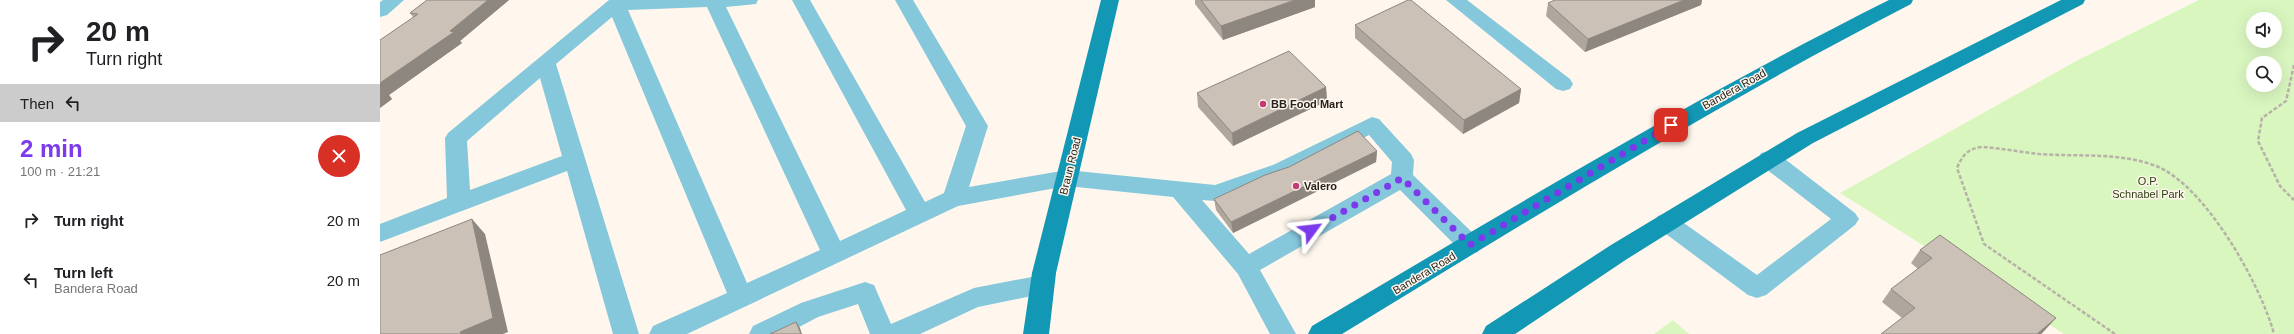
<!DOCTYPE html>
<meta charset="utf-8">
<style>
:root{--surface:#fff;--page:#f6f6f6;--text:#202124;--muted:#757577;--accent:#7c3aed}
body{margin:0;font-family:Arial,sans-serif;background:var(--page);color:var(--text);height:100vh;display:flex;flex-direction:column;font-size:15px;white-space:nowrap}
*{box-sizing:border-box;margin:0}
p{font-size:13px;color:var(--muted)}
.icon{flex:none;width:22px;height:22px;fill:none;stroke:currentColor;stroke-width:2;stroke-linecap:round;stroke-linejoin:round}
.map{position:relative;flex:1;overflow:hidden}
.details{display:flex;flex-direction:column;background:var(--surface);width:380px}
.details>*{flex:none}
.hud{background:#fff;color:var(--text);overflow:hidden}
.tools{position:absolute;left:1866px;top:12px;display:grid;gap:8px}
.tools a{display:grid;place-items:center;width:36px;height:36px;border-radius:50%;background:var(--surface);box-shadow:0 4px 16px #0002;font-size:20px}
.pin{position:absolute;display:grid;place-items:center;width:34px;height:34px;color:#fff;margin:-17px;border-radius:8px;box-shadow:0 2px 6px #0006}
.me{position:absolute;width:44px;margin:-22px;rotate:60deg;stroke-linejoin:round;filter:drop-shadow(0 0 3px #0008)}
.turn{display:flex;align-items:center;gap:14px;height:84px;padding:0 20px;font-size:18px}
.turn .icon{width:52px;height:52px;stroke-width:2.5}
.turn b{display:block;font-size:28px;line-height:34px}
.then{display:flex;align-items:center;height:38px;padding:0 20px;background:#0003;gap:8px;font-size:15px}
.round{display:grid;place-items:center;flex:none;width:42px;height:42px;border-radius:21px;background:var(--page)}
.headline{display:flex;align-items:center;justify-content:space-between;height:68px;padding:0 20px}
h1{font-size:24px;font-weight:800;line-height:30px;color:var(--accent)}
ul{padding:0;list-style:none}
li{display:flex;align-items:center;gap:12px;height:60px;padding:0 20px}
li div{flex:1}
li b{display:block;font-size:15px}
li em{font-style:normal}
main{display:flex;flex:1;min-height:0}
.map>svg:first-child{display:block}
.green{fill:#d9f6bf;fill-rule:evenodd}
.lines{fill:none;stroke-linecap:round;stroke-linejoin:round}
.path{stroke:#b7b1a8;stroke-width:2.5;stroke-dasharray:4 2;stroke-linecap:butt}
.minor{fill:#85c7db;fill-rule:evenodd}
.major{fill:#1297b4;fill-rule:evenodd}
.wall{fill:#afa69d}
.shaded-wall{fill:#8e877f}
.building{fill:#cbc1b6;stroke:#8e877f}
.route{stroke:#7c3aed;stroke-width:7;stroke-dasharray:0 12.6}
.poi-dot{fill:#c23a76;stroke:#fff7ed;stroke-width:1.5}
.labels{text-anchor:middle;stroke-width:3;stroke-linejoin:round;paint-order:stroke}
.street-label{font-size:11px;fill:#25221d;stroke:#fff7ed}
.poi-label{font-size:11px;font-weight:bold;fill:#25221d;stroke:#fff7ed;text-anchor:start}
.park-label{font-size:11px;fill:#2b4110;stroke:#fff7ed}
</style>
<main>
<section class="details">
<div class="hud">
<div class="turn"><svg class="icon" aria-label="right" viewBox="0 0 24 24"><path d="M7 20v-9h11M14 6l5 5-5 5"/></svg><div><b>20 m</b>Turn right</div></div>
<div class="then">Then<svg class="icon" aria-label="left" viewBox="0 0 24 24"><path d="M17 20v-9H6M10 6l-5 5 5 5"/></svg></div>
</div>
<div class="headline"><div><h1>2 min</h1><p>100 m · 21:21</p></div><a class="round" style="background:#d93025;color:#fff"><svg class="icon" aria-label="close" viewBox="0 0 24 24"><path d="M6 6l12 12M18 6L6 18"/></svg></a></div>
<ul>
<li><svg class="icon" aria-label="right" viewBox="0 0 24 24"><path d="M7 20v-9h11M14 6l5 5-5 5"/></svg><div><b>Turn right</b></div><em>20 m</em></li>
<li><svg class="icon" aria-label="left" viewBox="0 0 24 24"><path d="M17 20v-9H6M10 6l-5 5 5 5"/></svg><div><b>Turn left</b><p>Bandera Road</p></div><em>20 m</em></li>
</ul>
</section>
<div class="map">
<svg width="1914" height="334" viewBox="0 0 1914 334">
<rect width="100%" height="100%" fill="#fff7ed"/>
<!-- green -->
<path class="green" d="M1819 0H1914V334H1684L1460 193 1698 60ZM1873 19H1895V41H1873ZM1873 63H1895V85H1873Z
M1293 320 1309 334H1274Z"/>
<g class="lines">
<!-- path -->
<path class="path" d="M1914 65 1906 101 1882 118 1878 141 1900 186 1914 200
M1735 334 1604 244 1577 168C1582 156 1588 148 1602 147 1621 148 1640 152 1659 154 1699 157 1739 152 1776 166 1825 185 1881 285 1894 334"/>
<!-- minor -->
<path class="minor" d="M3 0H24L7 15 0 17V2Z
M229 0H378L376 4 346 7 460 241 526 210 412 0H430L545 202 564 193 586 126 515 0H533L608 126 589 187 687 170 835 185 893 165 992 117 999 119 1031 154 1034 160 1033 175 1098 238 1102 245 1098 252 1090 254 1082 252 1020 190 880 270 916 334H890L858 274 793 197 687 186 578 206 307 334H269L273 326 347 293 232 17 176 64 259 334H233L187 171 0 242V224L67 198 65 138 68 133ZM327 7 440 250 367 283 248 10ZM160 78 182 156 90 190 87 141ZM989 135 1012 162 1011 174 869 254 822 200 835 201 909 177Z
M1066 0H1087L1190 79 1193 84 1190 89 1183 91 1176 89Z
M1389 151 1397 153 1475 213 1479 219 1475 225 1386 295 1377 298 1368 295 1278 228 1274 222 1278 216 1286 213 1294 216 1377 275 1451 219 1381 165 1378 159 1381 153Z
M662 275 671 278 674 285 671 292 598 307 540 334H490L478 304 438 317 406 334H369L373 326 421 303 485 282 494 285 511 324 594 288Z"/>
<!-- major -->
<path class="major" d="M721 0H739L676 273 669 334H643L652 273Z
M1509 0H1533L1531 4C1335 105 1149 220 962 334H928L932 326C1122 214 1311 99 1509 0Z
M1681 0H1705L1703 4 1433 143 1247 259 1135 334H1102L1106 326 1231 245 1417 133Z"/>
</g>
<!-- wall -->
<path class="wall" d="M47 0H129L80 41 82 43 9 95 12 99 0 108 33 17 30 13Z
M815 0H935V7L843 40 815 4Z
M1175 0H1322L1321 5 1205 52 1166 16 1168 3Z
M975 25 1141 89 1139 103 1083 134 975 38Z
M946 87 947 101 853 146 818 107 817 93Z
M997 151 996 162 853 233 836 210 834 199Z
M1540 250 1676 318 1664 331 1661 334H1501L1522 318 1502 302 1511 289 1538 269 1531 263Z"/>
<!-- shaded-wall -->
<path class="shaded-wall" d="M108 0H129L80 41 82 43 9 95 12 99 0 108V83L70 31Z
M915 0H935V7L843 40 841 26Z
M1304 0H1322L1321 5 1205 52 1208 39Z
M946 87 947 101 853 146 852 133Z
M1141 89 1139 103 1083 134 1084 120Z
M997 151 996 162 853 233 851 222Z
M92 219 105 234 128 332 123 334H81L80 332Z
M1676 318 1664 331 1661 334H1657Z
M416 322 420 328 422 334H421Z"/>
<!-- building -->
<path class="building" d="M47 0H108L70 31 74 32 0 83V40L38 14 30 13Z
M821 0H915L841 26Z
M1028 0H1031L1141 89 1084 120 975 25Z
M1175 0H1304L1208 39 1168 3Z
M909 51 946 87 852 133 817 93Z
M978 131 997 151 851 222 834 199 885 175 909 167Z
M92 219 113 318 80 332 81 334H0V255Z
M1560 235 1676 318 1657 334H1501L1535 308 1511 289 1552 258 1540 250Z
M416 322 421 334H390Z"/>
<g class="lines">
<!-- route -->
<path class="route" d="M931 230 1022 178 1090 245 1291 125"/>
</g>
<!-- markers -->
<g class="poi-dot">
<circle cx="883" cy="104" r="4"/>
<circle cx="916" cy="186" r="4"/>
</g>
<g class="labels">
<!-- street labels -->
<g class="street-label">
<text transform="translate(1354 89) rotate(-29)" y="4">Bandera Road</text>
<text transform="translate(690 166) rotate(-76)" y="4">Braun Road</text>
<text transform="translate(1044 273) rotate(-31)" y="4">Bandera Road</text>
</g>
<!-- poi labels -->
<g class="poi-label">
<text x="891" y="108">BB Food Mart</text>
<text x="924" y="190">Valero</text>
</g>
<!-- park labels -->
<g class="park-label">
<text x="1768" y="185">O.P.<tspan x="1768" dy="13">Schnabel Park</tspan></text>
</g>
</g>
</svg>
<div class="tools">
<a><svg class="icon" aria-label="sound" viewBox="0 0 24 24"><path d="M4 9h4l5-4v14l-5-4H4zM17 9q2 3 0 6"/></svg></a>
<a><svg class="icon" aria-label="search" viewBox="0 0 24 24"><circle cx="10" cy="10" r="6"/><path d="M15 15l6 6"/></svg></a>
</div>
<div class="pin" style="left:1291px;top:125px;background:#d93025"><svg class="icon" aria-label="arrive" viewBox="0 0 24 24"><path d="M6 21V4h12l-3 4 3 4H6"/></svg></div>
<svg class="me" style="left:931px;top:230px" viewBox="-20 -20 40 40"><path d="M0-17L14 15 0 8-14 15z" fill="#7c3aed" stroke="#fff" stroke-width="4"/></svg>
</div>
</main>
